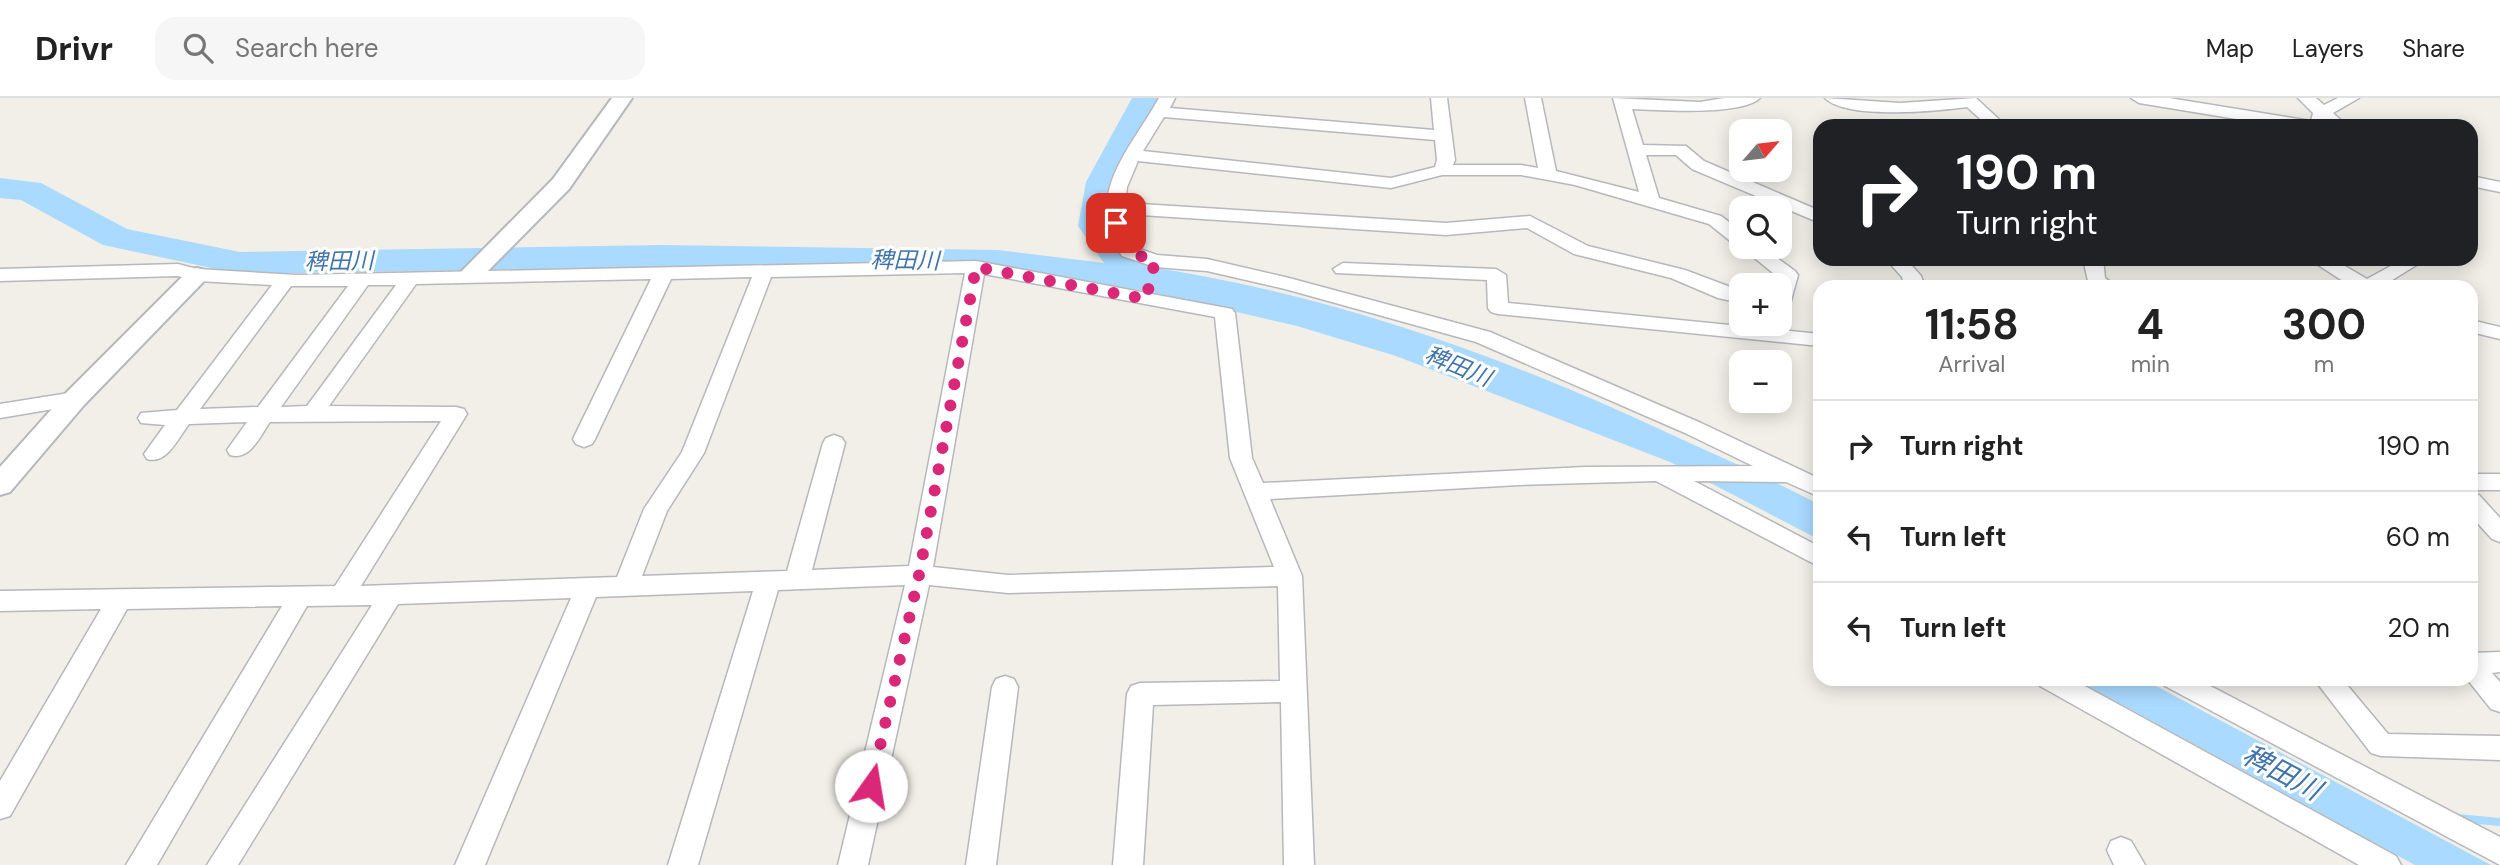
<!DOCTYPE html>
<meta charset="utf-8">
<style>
:root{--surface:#fff;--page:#f6f6f6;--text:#222;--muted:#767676;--line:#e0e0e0}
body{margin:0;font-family:"DM Sans","Noto Sans JP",sans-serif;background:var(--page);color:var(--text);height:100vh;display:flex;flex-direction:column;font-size:26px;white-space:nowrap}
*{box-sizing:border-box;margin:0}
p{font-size:23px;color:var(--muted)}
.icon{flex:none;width:38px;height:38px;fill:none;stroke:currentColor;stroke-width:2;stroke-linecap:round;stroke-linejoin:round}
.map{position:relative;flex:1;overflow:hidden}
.panel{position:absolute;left:1813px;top:182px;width:665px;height:406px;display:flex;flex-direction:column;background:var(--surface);border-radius:21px;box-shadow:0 4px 18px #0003}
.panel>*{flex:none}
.guide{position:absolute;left:1813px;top:21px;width:665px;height:147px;border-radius:21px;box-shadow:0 4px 18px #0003;background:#202124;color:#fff;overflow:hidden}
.needle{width:46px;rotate:62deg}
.buttons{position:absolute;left:1729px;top:21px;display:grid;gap:14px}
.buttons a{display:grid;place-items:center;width:63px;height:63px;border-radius:14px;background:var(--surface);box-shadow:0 4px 18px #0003;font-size:35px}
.pin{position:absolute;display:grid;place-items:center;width:60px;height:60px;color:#fff;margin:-30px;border-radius:14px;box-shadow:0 4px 10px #0006}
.me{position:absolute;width:77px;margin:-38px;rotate:13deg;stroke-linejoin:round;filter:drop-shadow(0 0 5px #0008)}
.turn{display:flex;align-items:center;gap:24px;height:147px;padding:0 28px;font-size:32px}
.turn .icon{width:91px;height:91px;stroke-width:2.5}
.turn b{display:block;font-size:49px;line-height:60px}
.eta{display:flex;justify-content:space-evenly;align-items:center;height:119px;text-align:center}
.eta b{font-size:42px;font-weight:700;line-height:49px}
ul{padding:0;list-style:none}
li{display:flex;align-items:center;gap:21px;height:91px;padding:0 28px;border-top:2px solid var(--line)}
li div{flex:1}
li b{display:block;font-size:26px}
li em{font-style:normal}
header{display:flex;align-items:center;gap:42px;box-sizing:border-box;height:98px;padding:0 35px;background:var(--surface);border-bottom:2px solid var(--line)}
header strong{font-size:33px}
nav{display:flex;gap:38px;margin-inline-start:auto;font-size:24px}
.search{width:490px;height:63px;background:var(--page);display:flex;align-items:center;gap:18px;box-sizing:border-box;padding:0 24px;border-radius:21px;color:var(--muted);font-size:26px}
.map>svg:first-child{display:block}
.water{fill:#aadaff}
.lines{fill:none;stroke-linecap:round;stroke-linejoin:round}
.stream{stroke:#aadaff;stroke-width:8}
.river{fill:#aadaff;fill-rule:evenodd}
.minor-casing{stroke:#b5b8bc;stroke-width:3}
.tertiary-casing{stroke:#b5b8bc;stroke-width:4}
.minor{fill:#fff;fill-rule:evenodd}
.tertiary{fill:#fff;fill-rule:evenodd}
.route{stroke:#db2777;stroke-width:12;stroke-dasharray:0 21.6}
.labels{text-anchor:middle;stroke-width:6;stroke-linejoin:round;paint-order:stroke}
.water-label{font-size:23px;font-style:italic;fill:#4174aa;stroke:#fff}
.near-water-label{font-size:28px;font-style:italic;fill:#4174aa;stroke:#fff}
</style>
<header>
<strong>Drivr</strong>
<div class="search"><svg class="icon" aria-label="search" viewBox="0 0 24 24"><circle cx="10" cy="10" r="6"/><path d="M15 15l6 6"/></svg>Search here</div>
<nav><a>Map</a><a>Layers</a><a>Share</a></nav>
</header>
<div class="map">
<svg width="2500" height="767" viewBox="0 0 2500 767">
<rect width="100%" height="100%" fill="#f1efe8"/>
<!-- water -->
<path class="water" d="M1142 168C1331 195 1509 260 1681 341 1728 362 1775 383 1820 407V442L1670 364 1396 258 1297 228 1138 191 1131 184 1132 173Z
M2075 581H2143L2491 767H2415Z"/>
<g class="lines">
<!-- stream -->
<path class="stream" d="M2457 720 2500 724"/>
<!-- river -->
<path class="river" d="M1132 0H1164L1120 84 1114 128 1135 156 1163 173 1202 179 1208 187 1202 195 1189 198 998 174 663 169 240 176 103 147 21 102 0 100V80L41 85 127 131 240 154 663 147 998 152 1104 165 1078 128 1086 84Z"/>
<!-- minor casing -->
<g class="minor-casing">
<path id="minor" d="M1159 0H1175L1170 10 1434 32 1431 0H1447L1455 62 1453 67H1521L1538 70 1525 0H1541L1556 73 1639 94 1613 0 1700 4 1724 0H1760C1742 18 1659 12 1632 11L1643 47 1686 48 1704 63 1820 113V125L1692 71 1676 57H1646L1659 100 1721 118 1741 133V148L1734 146 1709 126 1575 87 1521 77H1442L1391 90 1138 63 1127 89 1125 105 1446 125 1530 118 1588 148 1685 172 1741 193V205L1718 200 1671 180 1574 156 1527 130 1446 137 1125 116 1127 132 1137 150 1157 157 1207 161 1289 180 1490 234 1701 325 1820 381V399L1786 384 1694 383 1820 449V469L1656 383 1519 387 1270 401 1302 478 1314 767H1284L1281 604 1153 607 1143 767H1113L1127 596 1131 588 1140 585 1280 583 1278 488 1008 495 929 487 868 767H838L905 487 778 492 698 767H668L753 493 596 499 485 767H455L571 500 398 506 238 767H207L372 507 307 508 157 767H126L282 508 127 511 10 718 0 721V683L101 511 0 513V493L335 488 441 323 270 324C260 338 250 363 230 357L227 352 247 324 189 326C178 340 167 367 147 361L144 356 165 327 141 325 138 320 141 315 177 312 272 187 197 183 178 178 0 183V171L178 166 197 171 297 177 976 163 1232 211 1235 215 1252 360 1263 385 1585 369 1753 368 1685 335 1476 244 1285 191 1207 173 1155 169 1122 158C1082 97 1130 52 1159 0ZM1164 19 1435 42 1437 62 1435 69 1391 80 1143 53ZM965 175 909 468 812 472 845 345 842 340 834 337 826 340 823 345 787 473 642 478 667 413 704 355 771 179ZM984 176 1215 219 1230 360 1274 469 1008 477 933 469ZM752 179 682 354 644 411 617 479 361 488 467 316 464 311 456 309 329 308 416 186 651 181 573 341 576 346 584 349 592 346 595 341 671 181ZM368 187H396L307 308 281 309ZM291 188H348L258 309 200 311Z
M1825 0 1900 5 1976 0 2006 28H1988L1967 9C1937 13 1846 22 1825 0Z
M2131 0H2169L2311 23 2313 15 2298 0H2316L2324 7 2338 0H2359L2333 15 2347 28H2279L2139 5Z
M2471 78 2500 84V94L2471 88Z
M1741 149H1762L1795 173 1798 177 1789 210 1780 211V187H1776L1778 179Z
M1886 161H1906L1921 178 1925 189H1905L1902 179Z
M2083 161H2103L2105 180 2117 189 2089 187Z
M2309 161H2333L2367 181 2398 164 2396 161H2416L2418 166 2381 189H2352Z
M1343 165 1496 171 1506 177 1508 205 1820 236V248L1498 216 1491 214 1488 210 1487 182 1336 175 1333 171Z
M2471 222 2500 229V241L2471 234Z
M75 294 83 296 86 301 83 306 0 320V306Z
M2471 376H2500V392H2471Z
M2471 395 2479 397 2500 420V444L2492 441 2471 418Z
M2500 554V574L2492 575 2500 584V614L2491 611 2467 581H2471V555Z
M1005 578 1014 581 1018 589 996 767H966L992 589 996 581Z
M2036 581H2072L2396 758 2401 767H2359L2040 588Z
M2161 581H2197L2500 739V767L2165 588Z
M2314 581H2342L2388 636 2500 638V662L2381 658 2371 655Z
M2121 739 2131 743 2145 767H2114L2107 752 2111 743Z"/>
</g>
<!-- tertiary casing -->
<g class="tertiary-casing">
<path id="tertiary" d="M612 0H632L569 91 477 184H461L457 179 461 174 553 81Z
M197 170 205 172 209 177 205 182 84 307 10 394 0 397V369L66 295 189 172Z"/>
</g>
<!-- minor -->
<use href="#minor" class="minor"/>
<!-- tertiary -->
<use href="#tertiary" class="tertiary"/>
</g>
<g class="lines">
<!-- route -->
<path class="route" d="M871 688 919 477 976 169 1146 201 1155 163 1129 154 1116 125"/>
</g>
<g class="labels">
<!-- water labels -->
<g class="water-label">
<text transform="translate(905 162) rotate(1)" y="8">稗田川</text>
<text transform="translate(339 163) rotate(-1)" y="8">稗田川</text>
<text transform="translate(1458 268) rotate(22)" y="8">稗田川</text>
</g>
<!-- near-water labels -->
<g class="near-water-label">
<text transform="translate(2282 674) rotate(28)" y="10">稗田川</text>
</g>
</g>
</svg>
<div class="buttons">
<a><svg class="needle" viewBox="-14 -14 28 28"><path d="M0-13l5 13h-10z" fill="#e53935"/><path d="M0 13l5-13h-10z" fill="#767676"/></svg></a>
<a><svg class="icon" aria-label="search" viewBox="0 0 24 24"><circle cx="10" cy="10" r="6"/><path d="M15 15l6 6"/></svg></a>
<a>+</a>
<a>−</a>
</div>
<div class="pin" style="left:1116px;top:125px;background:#d93025"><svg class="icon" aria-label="arrive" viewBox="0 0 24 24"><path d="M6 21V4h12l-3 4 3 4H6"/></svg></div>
<svg class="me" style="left:871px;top:688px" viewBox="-20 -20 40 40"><circle r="19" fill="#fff"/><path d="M0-13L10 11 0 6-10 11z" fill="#db2777"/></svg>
<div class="guide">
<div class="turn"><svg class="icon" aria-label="right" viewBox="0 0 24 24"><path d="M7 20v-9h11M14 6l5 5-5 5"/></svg><div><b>190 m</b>Turn right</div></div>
</div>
<section class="panel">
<div class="eta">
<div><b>11:58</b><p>Arrival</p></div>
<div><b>4</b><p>min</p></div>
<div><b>300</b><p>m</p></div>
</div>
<ul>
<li><svg class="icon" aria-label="right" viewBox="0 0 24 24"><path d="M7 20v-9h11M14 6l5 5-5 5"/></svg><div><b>Turn right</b></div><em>190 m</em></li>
<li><svg class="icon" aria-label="left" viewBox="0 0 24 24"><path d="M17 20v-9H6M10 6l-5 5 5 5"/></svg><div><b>Turn left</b></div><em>60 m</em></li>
<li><svg class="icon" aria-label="left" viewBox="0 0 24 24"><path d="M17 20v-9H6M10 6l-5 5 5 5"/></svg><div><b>Turn left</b></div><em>20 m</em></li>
</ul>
</section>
</div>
